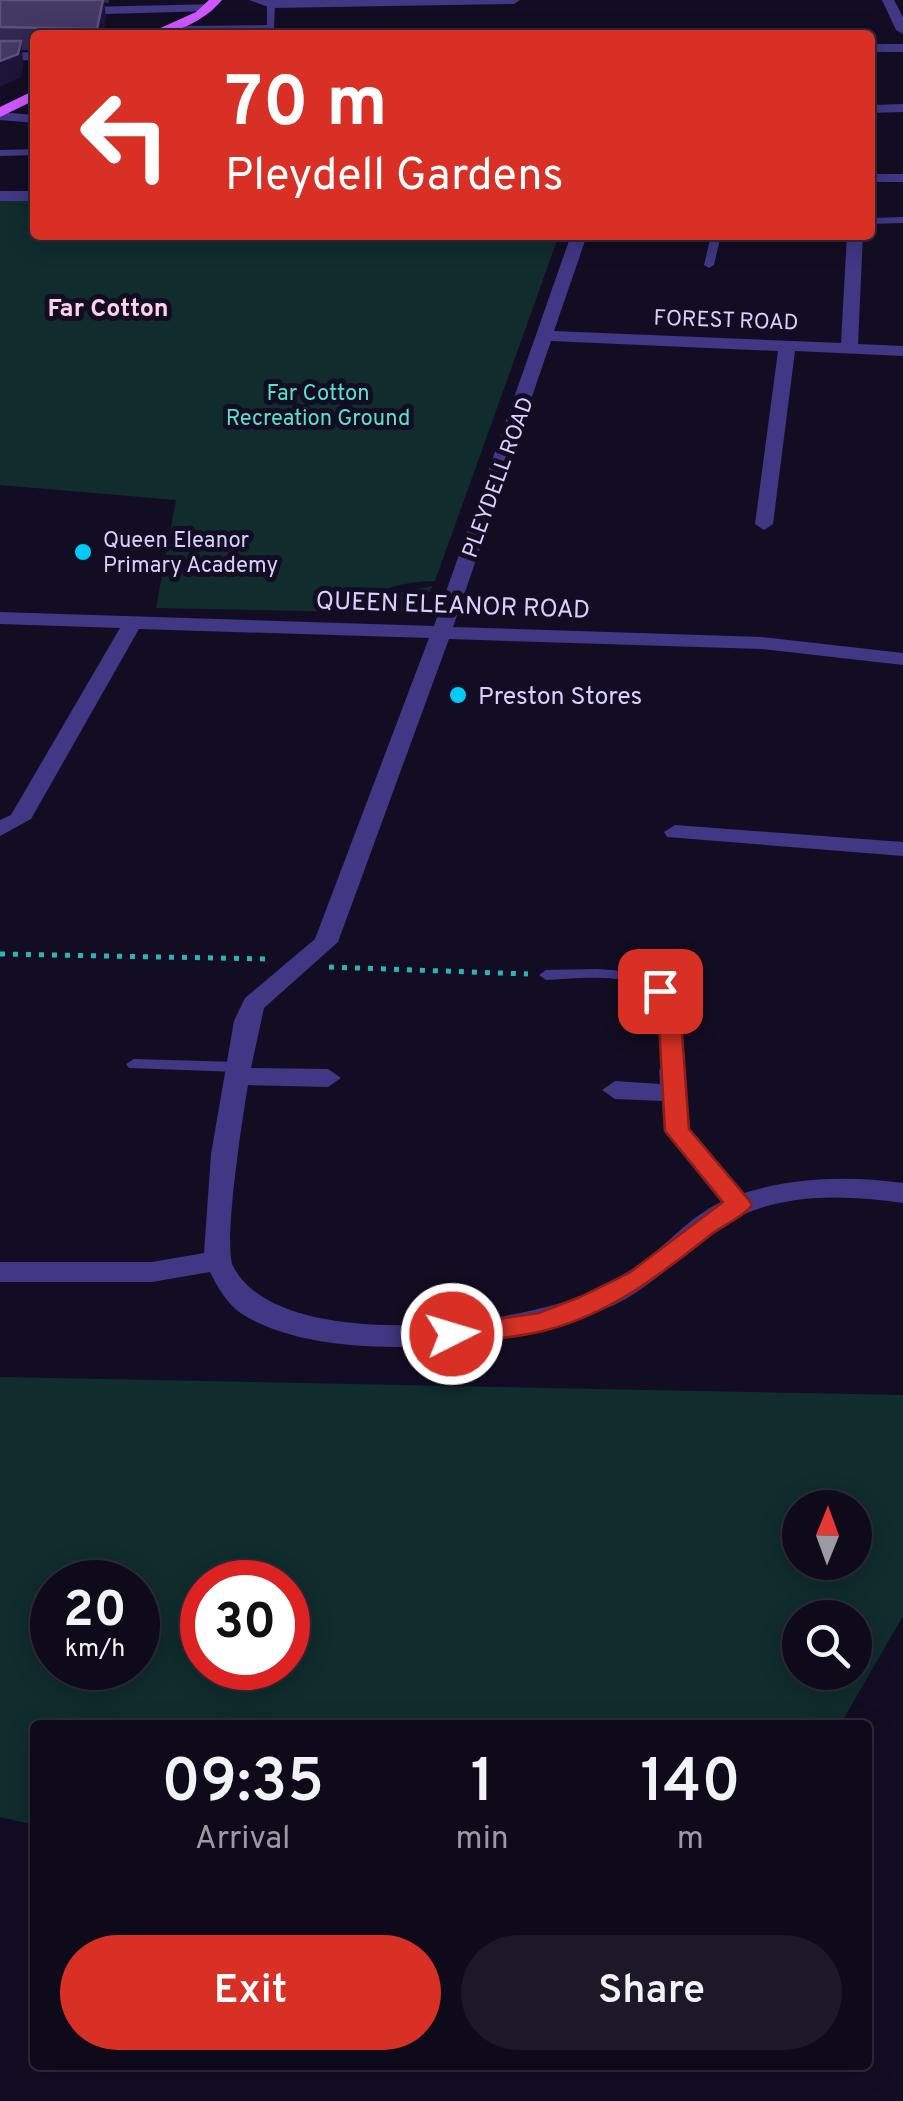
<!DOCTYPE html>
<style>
:root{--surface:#0e0a1a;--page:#1c1827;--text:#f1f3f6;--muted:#9b9aa2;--line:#2e2b39;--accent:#d93025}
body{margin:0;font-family:Overpass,sans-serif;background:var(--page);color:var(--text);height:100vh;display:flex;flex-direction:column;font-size:38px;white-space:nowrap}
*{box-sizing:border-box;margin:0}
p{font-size:32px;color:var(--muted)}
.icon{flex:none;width:55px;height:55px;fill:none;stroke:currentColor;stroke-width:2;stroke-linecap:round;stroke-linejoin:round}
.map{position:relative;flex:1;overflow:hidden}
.side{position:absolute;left:30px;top:1720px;width:842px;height:350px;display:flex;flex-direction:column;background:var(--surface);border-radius:10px;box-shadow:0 5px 25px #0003,0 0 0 2px var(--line)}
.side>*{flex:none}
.top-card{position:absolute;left:30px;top:30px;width:845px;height:210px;border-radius:10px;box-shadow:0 5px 25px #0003,0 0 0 2px var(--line);background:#d93025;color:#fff;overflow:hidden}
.needle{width:65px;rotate:1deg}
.controls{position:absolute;left:782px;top:1490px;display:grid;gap:20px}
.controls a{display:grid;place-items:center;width:90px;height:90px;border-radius:50%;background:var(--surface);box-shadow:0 5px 25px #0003,0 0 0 2px var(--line);font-size:50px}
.speed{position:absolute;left:30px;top:1560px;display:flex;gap:20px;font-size:50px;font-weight:700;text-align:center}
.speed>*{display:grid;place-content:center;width:130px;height:130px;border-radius:50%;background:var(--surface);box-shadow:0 5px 25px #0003,0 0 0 2px var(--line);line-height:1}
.speed small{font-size:25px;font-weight:400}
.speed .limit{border:15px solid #d22;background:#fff;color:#111}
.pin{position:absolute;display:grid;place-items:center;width:85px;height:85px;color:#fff;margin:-42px;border-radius:20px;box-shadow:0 5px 15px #0006}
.me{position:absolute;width:110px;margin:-55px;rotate:85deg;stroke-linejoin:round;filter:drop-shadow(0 0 8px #0008)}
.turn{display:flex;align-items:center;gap:35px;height:210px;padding:0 30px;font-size:45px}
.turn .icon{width:130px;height:130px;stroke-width:2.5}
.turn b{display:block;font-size:70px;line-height:85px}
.eta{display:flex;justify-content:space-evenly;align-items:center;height:170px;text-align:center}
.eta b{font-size:60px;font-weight:600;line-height:70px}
.button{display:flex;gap:20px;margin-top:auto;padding:20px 30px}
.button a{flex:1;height:115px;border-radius:60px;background:var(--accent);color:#fff;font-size:40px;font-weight:600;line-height:115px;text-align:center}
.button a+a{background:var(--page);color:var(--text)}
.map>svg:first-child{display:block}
.green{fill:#102c2d;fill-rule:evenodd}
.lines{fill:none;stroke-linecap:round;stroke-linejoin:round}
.path{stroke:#2bb4b8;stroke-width:5;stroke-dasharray:5 8;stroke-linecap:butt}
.lane{fill:#413784;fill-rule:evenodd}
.street{fill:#413784;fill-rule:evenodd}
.primary{fill:#cf57ff;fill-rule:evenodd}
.wall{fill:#332652}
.shaded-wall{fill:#1e1437}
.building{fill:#443865;stroke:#5c507d;stroke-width:2.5}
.route{fill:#d93025;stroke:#8d1f18;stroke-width:2.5}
.poi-dot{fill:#00cbfb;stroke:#130d23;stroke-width:4}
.labels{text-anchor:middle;stroke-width:10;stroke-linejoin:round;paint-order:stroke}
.far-street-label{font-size:22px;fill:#d9d0ff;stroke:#130d23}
.far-park-label{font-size:22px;fill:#58e2cc;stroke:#130d23}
.far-poi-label{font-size:22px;fill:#d9d0ff;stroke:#130d23;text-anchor:start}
.far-quarter-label{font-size:25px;font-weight:bold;fill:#ffd2ea;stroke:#130d23}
.street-label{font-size:25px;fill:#d9d0ff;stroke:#130d23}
.poi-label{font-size:25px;fill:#d9d0ff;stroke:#130d23;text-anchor:start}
</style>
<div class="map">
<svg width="903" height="2101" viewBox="0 0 903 2101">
<rect width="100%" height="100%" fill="#130d23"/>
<!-- green -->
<path class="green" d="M0 201H35V235H559L435 581C405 582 375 586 357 612L156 608 176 500 0 485Z
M433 586 416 612H365L381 596Z
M0 1377 903 1395V1616L840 1725H35V1825L0 1817ZM800 1508H855V1562H800ZM52 1582H138V1668H52ZM202 1582H288V1668H202ZM800 1618H855V1672H800Z"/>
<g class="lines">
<!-- path -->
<path class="path" d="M0 954 270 959
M329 967 528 974"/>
<!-- lane -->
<path class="lane" d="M271 2 275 4 274 29 186 30 182 28 186 26 267 25V4Z
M35 149V155L0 156V150Z
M903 217V223L870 224V218Z
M711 235H721L714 265 709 268 704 265Z
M596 969C682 973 677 996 680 1070L677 1074 672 1075 664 1070C664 1050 668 1026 662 1007 649 968 578 979 546 980L539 975 546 970Z
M134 1059 238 1062 246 1067 238 1072 129 1068 126 1064Z"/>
<!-- street -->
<path class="street" d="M249 0H520L514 4 271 8Z
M882 0H894L903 17V34L896 30Z
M217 4 212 11 0 17V9Z
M870 44H903V52H870Z
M35 52V60L0 61V53Z
M903 104V112L870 113V105Z
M0 112 35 115V123L0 120Z
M870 174H903V182H870Z
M0 191H35V201H0Z
M571 235H587L554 331 841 343 847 235H863L858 344 903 346V356L795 351 773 524 764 530 755 524 778 351 551 341 453 627 762 637 903 653V665L762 649 449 639 338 942 264 1008 251 1068 328 1069 341 1078 328 1087 248 1085C243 1115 223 1244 233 1266 277 1354 516 1327 590 1292 611 1282 631 1271 649 1257 673 1238 693 1215 721 1202L664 1131 662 1101 615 1099 602 1090 615 1081 660 1084 659 1070 672 1061 685 1070 690 1129 744 1193C797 1177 849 1176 903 1183V1203C853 1196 800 1193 752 1211 702 1229 668 1277 620 1302 532 1347 330 1370 242 1314 227 1304 218 1288 210 1272L152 1282H0V1262H152L204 1253 211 1154 234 1021 245 998 315 939 429 638 139 629 31 819 0 836V820L11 815 120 628 0 624V612L434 626Z
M675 825 903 842V856L667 837 664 832Z"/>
<!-- primary -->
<path class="primary" d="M209 0H222C203 22 175 35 145 35L196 12Z
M35 90V100L0 117V107Z"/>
</g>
<!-- wall -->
<path class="wall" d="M0 0H109V3H104L106 18 102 35H35V50H22L23 64 21 77 0 86Z"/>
<!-- shaded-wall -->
<path class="shaded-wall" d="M103 0H104L106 18 102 35H97V29Z
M21 41 23 64 21 77 0 86V61Z"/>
<!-- building -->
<path class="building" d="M0 0H103L97 29 0 27Z
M0 41H21L18 54 0 61Z"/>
<!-- route -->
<path class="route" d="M660 984 668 986 680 1006 689 1129 748 1199 752 1205C744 1217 721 1226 709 1236 659 1276 608 1315 543 1331 514 1338 482 1340 452 1344L443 1341 439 1334 443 1327 539 1313 580 1297 629 1273 723 1202 665 1131 658 1006 649 991Z"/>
<!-- markers -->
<g class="poi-dot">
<circle cx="83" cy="552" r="10"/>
<circle cx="458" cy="695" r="10"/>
</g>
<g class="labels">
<!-- far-street labels -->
<g class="far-street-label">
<text transform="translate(726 319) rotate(2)" y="8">FOREST ROAD</text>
<text transform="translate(497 477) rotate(-70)" y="8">PLEYDELL ROAD</text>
</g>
<!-- far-park labels -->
<g class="far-park-label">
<text x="318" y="400">Far Cotton<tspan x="318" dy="25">Recreation Ground</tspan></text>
</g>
<!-- far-poi labels -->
<g class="far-poi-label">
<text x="103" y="547">Queen Eleanor<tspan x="103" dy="25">Primary Academy</tspan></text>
</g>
<!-- far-quarter labels -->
<g class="far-quarter-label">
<text x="108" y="316">Far Cotton</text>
</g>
<!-- street labels -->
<g class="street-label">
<text transform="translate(453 604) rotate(2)" y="9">QUEEN ELEANOR ROAD</text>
</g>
<!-- poi labels -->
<g class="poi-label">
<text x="478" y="704">Preston Stores</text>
</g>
</g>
</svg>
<div class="controls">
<a><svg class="needle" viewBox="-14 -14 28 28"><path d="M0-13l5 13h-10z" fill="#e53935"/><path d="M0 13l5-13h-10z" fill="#9b9aa2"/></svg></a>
<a><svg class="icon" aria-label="search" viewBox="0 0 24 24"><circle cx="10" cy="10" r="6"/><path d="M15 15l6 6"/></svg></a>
</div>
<div class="speed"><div>20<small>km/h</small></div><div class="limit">30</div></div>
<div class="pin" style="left:660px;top:991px;background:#d93025"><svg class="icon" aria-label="arrive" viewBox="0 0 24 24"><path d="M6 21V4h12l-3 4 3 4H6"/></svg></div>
<svg class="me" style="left:452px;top:1334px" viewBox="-20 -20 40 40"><circle r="17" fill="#d93025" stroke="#fff" stroke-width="3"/><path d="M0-11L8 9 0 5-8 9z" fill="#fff"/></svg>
<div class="top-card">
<div class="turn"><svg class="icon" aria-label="left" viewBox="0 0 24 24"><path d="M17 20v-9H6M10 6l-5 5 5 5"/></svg><div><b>70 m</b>Pleydell Gardens</div></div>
</div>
<section class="side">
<div class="eta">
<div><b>09:35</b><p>Arrival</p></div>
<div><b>1</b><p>min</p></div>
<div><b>140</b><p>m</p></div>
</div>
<div class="button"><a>Exit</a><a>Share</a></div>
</section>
</div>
